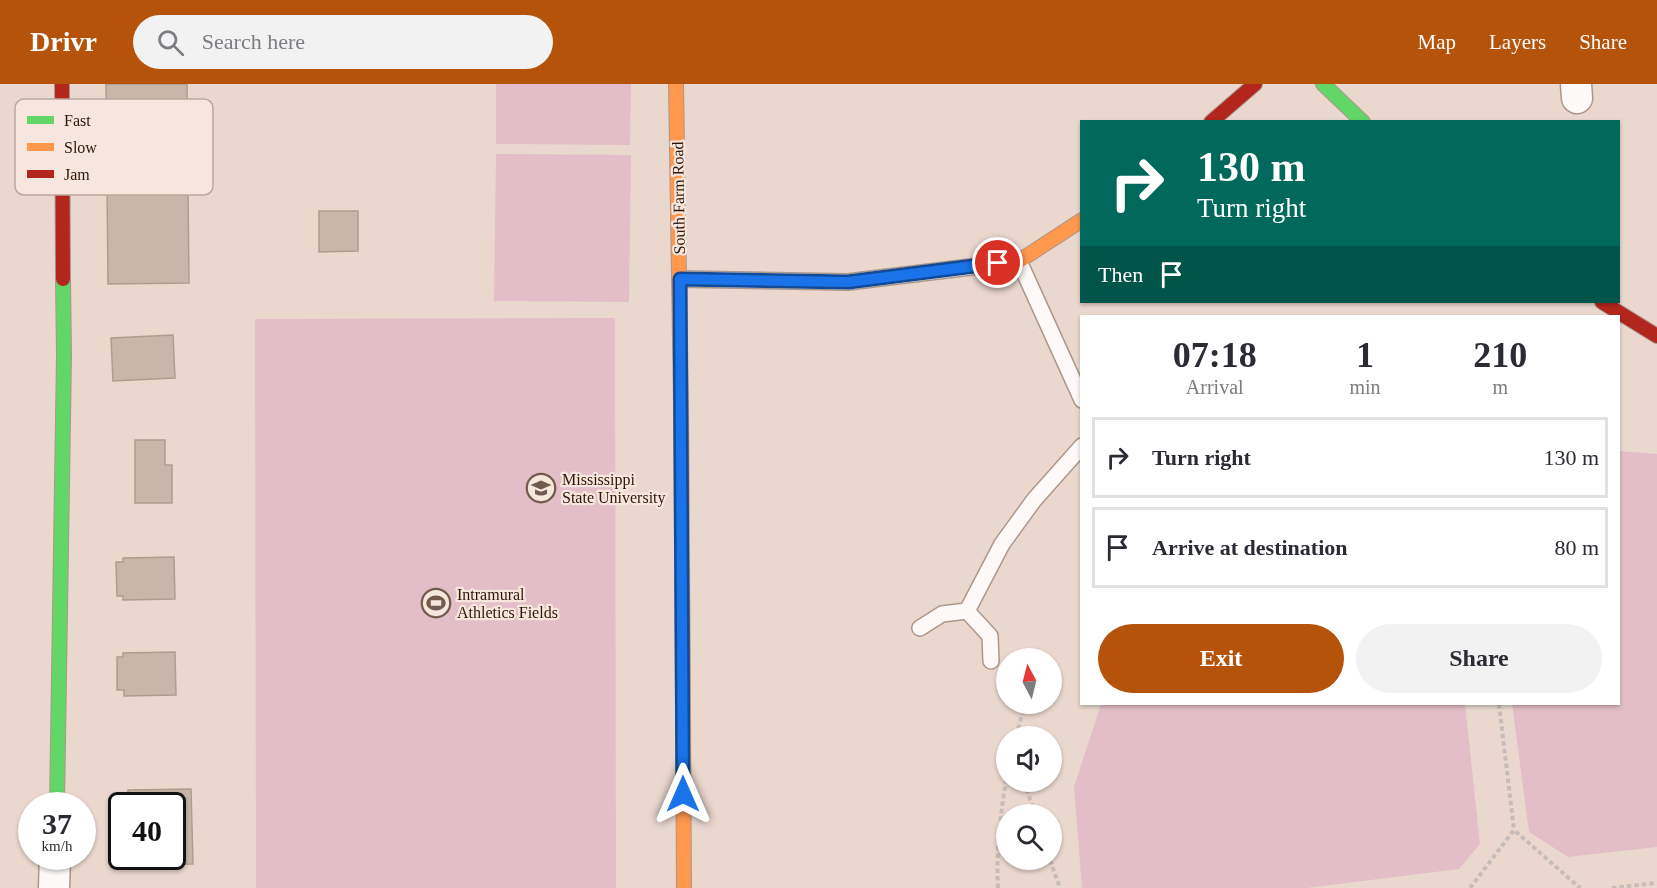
<!DOCTYPE html>
<style>
:root{--surface:#fff;--page:#f2f2f3;--text:#2b2b33;--muted:#7c7c81;--line:#e1e1e2;--accent:#b45309}
body{margin:0;font-family:Georgia,serif;background:var(--page);color:var(--text);height:100vh;display:flex;flex-direction:column;font-size:22px;white-space:nowrap}
*{box-sizing:border-box;margin:0}
p{font-size:20px;color:var(--muted)}
.icon{flex:none;width:33px;height:33px;fill:none;stroke:currentColor;stroke-width:2;stroke-linecap:round;stroke-linejoin:round}
.map{position:relative;flex:1;overflow:hidden}
.side{position:absolute;left:1080px;top:231px;width:540px;height:390px;display:flex;flex-direction:column;background:var(--surface);border-radius:0px;box-shadow:0 2px 4px #0004}
.side>*{flex:none}
.guide{position:absolute;left:1080px;top:36px;width:540px;height:183px;border-radius:0px;box-shadow:0 2px 4px #0004;background:#00695c;color:#fff;overflow:hidden}
.needle{width:39px;rotate:353deg}
.tools{position:absolute;left:996px;top:564px;display:grid;gap:12px}
.tools a{display:grid;place-items:center;width:66px;height:66px;border-radius:50%;background:var(--surface);box-shadow:0 2px 4px #0004;font-size:30px}
.speed{position:absolute;left:18px;top:708px;display:flex;gap:12px;font-size:30px;font-weight:700;text-align:center}
.speed>*{display:grid;place-content:center;width:78px;height:78px;border-radius:50%;background:var(--surface);box-shadow:0 2px 4px #0004;line-height:1}
.speed small{font-size:15px;font-weight:400}
.speed .limit{border:3px solid #111;border-radius:9px;background:#fff;color:#111}
.pin{position:absolute;display:grid;place-items:center;width:51px;height:51px;color:#fff;margin:-26px;border:3px solid #fff;border-radius:50%;box-shadow:0 2px 6px #0007}
.me{position:absolute;width:66px;margin:-33px;rotate:0deg;stroke-linejoin:round;filter:drop-shadow(0 0 4px #0008)}
.turn{display:flex;align-items:center;gap:21px;height:126px;padding:0 18px;font-size:27px}
.turn .icon{width:78px;height:78px;stroke-width:2.5}
.turn b{display:block;font-size:42px;line-height:51px}
.then{display:flex;align-items:center;height:57px;padding:0 18px;background:#0003;gap:12px;font-size:22px}
.eta{display:flex;justify-content:space-evenly;align-items:center;height:102px;text-align:center}
.eta b{font-size:36px;font-weight:800;line-height:42px}
.primary-button{display:flex;gap:12px;margin-top:auto;padding:12px 18px}
.primary-button a{flex:1;height:69px;border-radius:36px;background:var(--accent);color:#fff;font-size:24px;font-weight:800;line-height:69px;text-align:center}
.primary-button a+a{background:var(--page);color:var(--text)}
ul{padding:0;list-style:none}
li{display:flex;align-items:center;gap:18px;height:81px;margin:0 12px 9px;padding:0 6px;border:3px solid var(--line);border-radius:0px}
li div{flex:1}
li b{display:block;font-size:22px}
li em{font-style:normal}
header{display:flex;align-items:center;gap:36px;box-sizing:border-box;height:84px;padding:0 30px;background:var(--accent);color:#fff}
header strong{font-size:28px}
nav{display:flex;gap:33px;margin-inline-start:auto;font-size:21px}
.search{width:420px;height:54px;background:var(--page);display:flex;align-items:center;gap:15px;box-sizing:border-box;padding:0 21px;border-radius:33px;color:var(--muted);font-size:22px}
.map>svg:first-child{display:block}
.green{fill:#e3bec8}
.building{fill:#c7b6a9;stroke:#af9d8c;stroke-width:1.5}
.lines{fill:none;stroke-linecap:round;stroke-linejoin:round}
.lane-casing{stroke:#ac978b;stroke-width:18}
.street-casing{stroke:#ac978b;stroke-width:33}
.fast-casing{stroke:#ac978b;stroke-width:16}
.slow-casing{stroke:#ac978b;stroke-width:16}
.jam-casing{stroke:#ac978b;stroke-width:16}
.path{stroke:#c6bdb9;stroke-width:4;stroke-dasharray:4.5 3;stroke-linecap:butt}
.lane{stroke:#fcf9f8;stroke-width:15}
.street{stroke:#fcf9f8;stroke-width:30}
.fast{stroke:#63d668;stroke-width:14}
.slow{stroke:#ff974d;stroke-width:14}
.jam{stroke:#b3261e;stroke-width:14}
.route-casing{stroke:#114b97;stroke-width:15}
.route{stroke:#1a73e8;stroke-width:10}
.labels{text-anchor:middle;stroke-width:4.5;stroke-linejoin:round;paint-order:stroke}
.street-label{font-size:16px;fill:#321605;stroke:#f6e6dd}
.poi-label{font-size:16px;fill:#321605;stroke:#f6e6dd;text-anchor:start}
.key{fill:#f6e6dd;stroke:#bba89c;stroke-width:1.5}
.key-label{font-size:16px;fill:#321605}
</style>
<header>
<strong>Drivr</strong>
<div class="search"><svg class="icon" aria-label="search" viewBox="0 0 24 24"><circle cx="10" cy="10" r="6"/><path d="M15 15l6 6"/></svg>Search here</div>
<nav><a>Map</a><a>Layers</a><a>Share</a></nav>
</header>
<div class="map">
<svg width="1657" height="804" viewBox="0 0 1657 804">
<rect width="100%" height="100%" fill="#ead8cf"/>
<!-- green -->
<path class="green" d="M496 0H631L630 61 496 60Z
M496 70 631 71 629 218 494 217Z
M615 234 616 804H256L255 235Z
M1619 367 1657 370V763L1568 773 1529 748 1512 620H1618Z
M1101 620H1465L1480 760 1459 785 1307 804H1082L1074 703Z"/>
<!-- building -->
<path class="building" d="M106 0H187L189 199 108 200Z
M319 127H358V167L319 168Z
M173 251 175 294 113 297 111 254Z
M135 356H165V381H172V419H135Z
M174 473 175 515 123 516V512H117L116 478H123V474Z
M175 568 176 611 124 612V606H117V573H123V569Z
M191 705 193 780 130 781 129 772H172V722H128V706Z"/>
<g class="lines">
<!-- lane casing -->
<g class="lane-casing">
<path id="lane" d="M680 195 848 198 1019 177 1082 316
M967 527 1002 460 1034 416 1082 362
M967 527 990 552 991 577
M920 544 942 530 967 527"/>
</g>
<!-- street casing -->
<g class="street-casing">
<path id="street" d="M1576 0 1577 14
M54 804 55 772"/>
</g>
<!-- fast casing -->
<g class="fast-casing">
<path id="fast" d="M1323 0 1363 38
M57 722 64 271 63 195"/>
</g>
<!-- slow casing -->
<g class="slow-casing">
<path id="slow" d="M676 0 681 321
M1019 177 1082 136
M683 622 684 804"/>
</g>
<!-- jam casing -->
<g class="jam-casing">
<path id="jam" d="M62 0 63 195
M1211 38 1255 0
M1602 218 1657 252
M681 321 683 622"/>
</g>
<!-- path -->
<path class="path" d="M1499 620 1514 746
M1016 652 1025 620
M1024 698 1035 730
M1050 776 1060 804
M998 804C996 768 1000 733 1006 697
M1470 804 1514 746 1580 804
M1612 804 1656 799"/>
<!-- lane -->
<use href="#lane" class="lane"/>
<!-- street -->
<use href="#street" class="street"/>
<!-- fast -->
<use href="#fast" class="fast"/>
<!-- slow -->
<use href="#slow" class="slow"/>
<!-- jam -->
<use href="#jam" class="jam"/>
</g>
<g class="lines">
<!-- route casing -->
<g class="route-casing">
<path id="route" d="M683 710 680 195 848 198 998 179"/>
</g>
<!-- route -->
<use href="#route" class="route"/>
</g>
<!-- icons -->
<defs>
<g id="university-ring" transform="scale(1.5)"><circle r="9.5" fill="#f6e6dd" stroke="#725a4c" stroke-width="1.5"/><path d="M0-5L7-2L0 1L-7-2ZM-4 1L0 2.5L4 1V4Q0 6-4 4Z" fill="#725a4c"/></g>
<g id="stadium-ring" transform="scale(1.5)"><circle r="9.5" fill="#f6e6dd" stroke="#725a4c" stroke-width="1.5"/><path d="M0-5a6.5 5 0 1 0 0 10a6.5 5 0 1 0 0-10ZM-3.5-1.8h7v3.6h-7Z" fill="#725a4c"/></g>
</defs>
<g fill-rule="evenodd">
<use href="#university-ring" x="541" y="404"/>
<use href="#stadium-ring" x="436" y="519"/>
</g>
<g class="labels">
<!-- street labels -->
<g class="street-label">
<text transform="translate(678 114) rotate(-91)" y="6">South Farm Road</text>
</g>
<!-- poi labels -->
<g class="poi-label">
<text x="562" y="401">Mississippi<tspan x="562" dy="18">State University</tspan></text>
<text x="457" y="516">Intramural<tspan x="457" dy="18">Athletics Fields</tspan></text>
</g>
</g>
<!-- legend -->
<rect x="15" y="15" width="198" height="96" rx="9" class="key"/>
<rect x="27" y="32" width="27" height="8" fill="#63d668"/>
<rect x="27" y="59" width="27" height="8" fill="#ff974d"/>
<rect x="27" y="86" width="27" height="8" fill="#b3261e"/>
<g class="key-label">
<text x="64" y="42">Fast</text>
<text x="64" y="69">Slow</text>
<text x="64" y="96">Jam</text>
</g>
</svg>
<div class="tools">
<a><svg class="needle" viewBox="-14 -14 28 28"><path d="M0-13l5 13h-10z" fill="#e53935"/><path d="M0 13l5-13h-10z" fill="#7c7c81"/></svg></a>
<a><svg class="icon" aria-label="sound" viewBox="0 0 24 24"><path d="M4 9h4l5-4v14l-5-4H4zM17 9q2 3 0 6"/></svg></a>
<a><svg class="icon" aria-label="search" viewBox="0 0 24 24"><circle cx="10" cy="10" r="6"/><path d="M15 15l6 6"/></svg></a>
</div>
<div class="speed"><div>37<small>km/h</small></div><div class="limit">40</div></div>
<div class="pin" style="left:998px;top:179px;background:#d93025"><svg class="icon" aria-label="arrive" viewBox="0 0 24 24"><path d="M6 21V4h12l-3 4 3 4H6"/></svg></div>
<svg class="me" style="left:683px;top:710px" viewBox="-20 -20 40 40"><path d="M0-17L14 15 0 8-14 15z" fill="#1a73e8" stroke="#fff" stroke-width="4"/></svg>
<div class="guide">
<div class="turn"><svg class="icon" aria-label="right" viewBox="0 0 24 24"><path d="M7 20v-9h11M14 6l5 5-5 5"/></svg><div><b>130 m</b>Turn right</div></div>
<div class="then">Then<svg class="icon" aria-label="arrive" viewBox="0 0 24 24"><path d="M6 21V4h12l-3 4 3 4H6"/></svg></div>
</div>
<section class="side">
<div class="eta">
<div><b>07:18</b><p>Arrival</p></div>
<div><b>1</b><p>min</p></div>
<div><b>210</b><p>m</p></div>
</div>
<ul>
<li><svg class="icon" aria-label="right" viewBox="0 0 24 24"><path d="M7 20v-9h11M14 6l5 5-5 5"/></svg><div><b>Turn right</b></div><em>130 m</em></li>
<li><svg class="icon" aria-label="arrive" viewBox="0 0 24 24"><path d="M6 21V4h12l-3 4 3 4H6"/></svg><div><b>Arrive at destination</b></div><em>80 m</em></li>
</ul>
<div class="primary-button"><a>Exit</a><a>Share</a></div>
</section>
</div>
